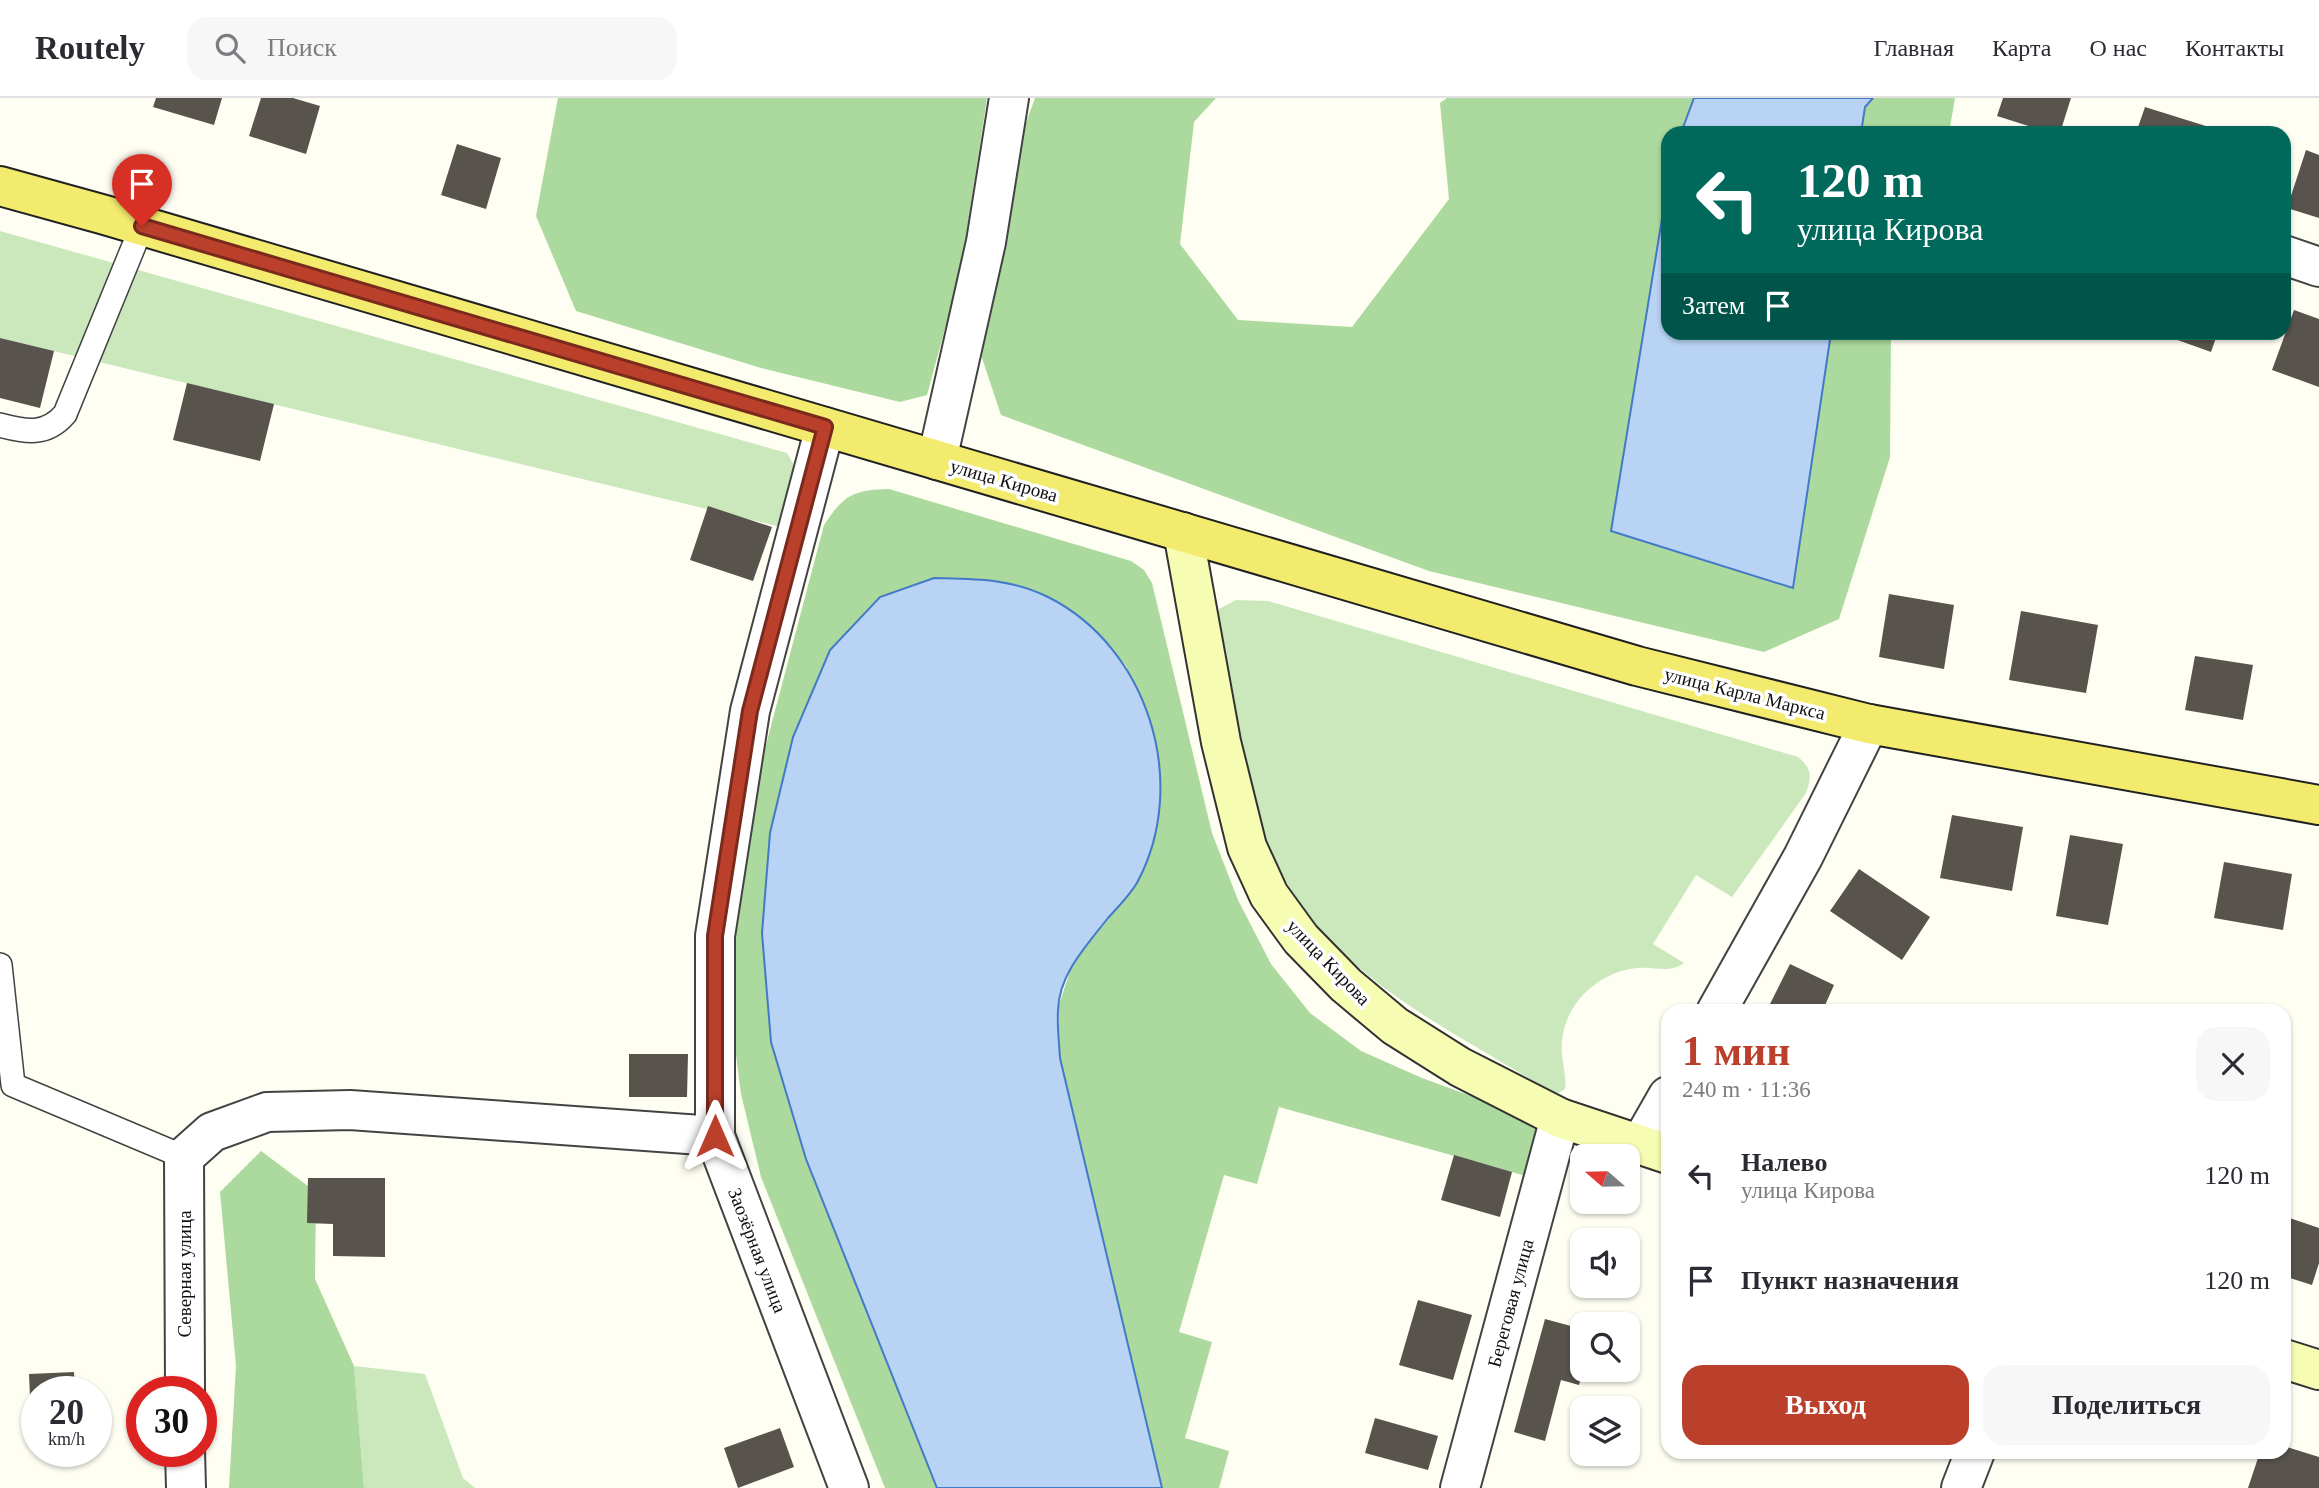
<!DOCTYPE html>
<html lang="ru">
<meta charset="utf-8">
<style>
:root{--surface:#fff;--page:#f7f7f7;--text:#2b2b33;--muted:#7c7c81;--line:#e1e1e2;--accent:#bb402c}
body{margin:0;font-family:Georgia,serif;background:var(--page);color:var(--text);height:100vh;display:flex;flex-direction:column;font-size:26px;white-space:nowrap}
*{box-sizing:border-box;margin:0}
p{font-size:23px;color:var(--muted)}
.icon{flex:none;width:38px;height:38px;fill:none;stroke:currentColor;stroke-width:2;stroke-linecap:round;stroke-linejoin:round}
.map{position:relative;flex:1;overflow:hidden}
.side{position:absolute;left:1661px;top:906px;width:630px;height:455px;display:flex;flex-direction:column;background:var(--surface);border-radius:21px;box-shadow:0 2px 5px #0004}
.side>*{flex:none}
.hud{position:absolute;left:1661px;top:28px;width:630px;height:214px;border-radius:21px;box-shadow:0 2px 5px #0004;background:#00695c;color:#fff;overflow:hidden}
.needle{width:46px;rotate:290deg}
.fabs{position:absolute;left:1570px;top:1046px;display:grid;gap:14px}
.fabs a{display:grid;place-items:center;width:70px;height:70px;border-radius:14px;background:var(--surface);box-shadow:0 2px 5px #0004;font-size:35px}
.speed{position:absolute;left:21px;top:1278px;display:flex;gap:14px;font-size:35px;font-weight:700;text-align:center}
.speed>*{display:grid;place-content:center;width:91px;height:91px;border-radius:50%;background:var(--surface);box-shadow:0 2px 5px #0004;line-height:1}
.speed small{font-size:18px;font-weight:400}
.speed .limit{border:10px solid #d22;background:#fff;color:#111}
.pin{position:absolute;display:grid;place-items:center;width:60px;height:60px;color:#fff;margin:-72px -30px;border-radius:50% 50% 50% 0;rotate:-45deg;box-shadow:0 0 7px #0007}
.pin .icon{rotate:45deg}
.me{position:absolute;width:77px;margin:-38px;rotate:0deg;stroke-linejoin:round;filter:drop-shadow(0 0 5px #0008)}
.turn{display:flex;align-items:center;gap:24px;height:147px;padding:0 21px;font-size:32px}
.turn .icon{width:91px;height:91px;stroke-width:2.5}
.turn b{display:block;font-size:49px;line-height:60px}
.then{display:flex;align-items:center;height:66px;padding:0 21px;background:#0003;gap:14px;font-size:26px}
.round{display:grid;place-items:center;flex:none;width:74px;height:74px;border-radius:21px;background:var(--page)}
.head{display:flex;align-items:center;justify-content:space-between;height:119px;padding:0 21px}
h1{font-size:42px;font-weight:700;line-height:52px;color:var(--accent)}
.cta{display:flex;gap:14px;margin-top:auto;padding:14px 21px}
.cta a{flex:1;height:80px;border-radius:21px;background:var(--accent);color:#fff;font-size:28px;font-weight:700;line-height:80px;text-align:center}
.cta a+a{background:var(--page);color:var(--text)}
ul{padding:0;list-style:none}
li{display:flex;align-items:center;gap:21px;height:105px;padding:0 21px}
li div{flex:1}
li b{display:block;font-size:26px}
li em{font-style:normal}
header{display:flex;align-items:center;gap:42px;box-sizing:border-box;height:98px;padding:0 35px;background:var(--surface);border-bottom:2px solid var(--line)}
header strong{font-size:33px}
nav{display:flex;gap:38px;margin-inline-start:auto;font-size:24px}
.search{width:490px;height:63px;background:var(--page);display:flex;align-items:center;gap:18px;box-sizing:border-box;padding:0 24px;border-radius:21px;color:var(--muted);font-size:26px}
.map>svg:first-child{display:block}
.green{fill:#cbe8bd}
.forest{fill:#acd99d}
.water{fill:#b9d3f4;stroke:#437ac8;stroke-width:2}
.building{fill:#58534c}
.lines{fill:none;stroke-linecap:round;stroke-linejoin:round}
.lane-casing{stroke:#434343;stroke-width:26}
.street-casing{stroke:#434343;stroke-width:42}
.secondary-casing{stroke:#323232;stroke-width:42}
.primary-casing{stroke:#212121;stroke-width:42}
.lane{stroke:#fff;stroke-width:23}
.street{stroke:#fff;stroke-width:38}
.secondary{stroke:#f6fcb1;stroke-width:38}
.primary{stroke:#f3eb6e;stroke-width:38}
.route-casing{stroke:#7a2a1d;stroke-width:18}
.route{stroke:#bb402c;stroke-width:12}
.labels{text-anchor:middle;stroke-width:7;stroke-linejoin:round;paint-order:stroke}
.street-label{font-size:19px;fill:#101010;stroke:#fff}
</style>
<header>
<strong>Routely</strong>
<div class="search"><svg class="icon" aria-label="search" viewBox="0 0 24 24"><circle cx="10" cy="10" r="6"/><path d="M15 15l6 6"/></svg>Поиск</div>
<nav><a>Главная</a><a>Карта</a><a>О нас</a><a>Контакты</a></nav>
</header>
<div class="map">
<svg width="2319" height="1390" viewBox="0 0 2319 1390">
<rect width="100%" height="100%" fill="#fefef3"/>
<!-- green -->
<path class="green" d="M0 133 787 355 795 369 781 429 0 240Z
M1236 502 1268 503 1798 659C1812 671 1812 678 1806 695L1732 799 1696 777 1653 846 1684 865C1669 876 1654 868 1637 870 1600 873 1565 905 1562 943 1560 960 1567 975 1565 991L1559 995 1550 993C1432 920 1311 870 1261 730 1254 710 1251 688 1246 667 1235 622 1225 577 1214 532L1219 511Z
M354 1268 425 1276 463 1380 475 1390H364Z"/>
<!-- forest -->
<path class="forest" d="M558 0H987L961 172 927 297 900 304 761 270 576 213 536 118Z
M1035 0H1216L1194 24 1180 146 1238 222 1352 229 1449 101 1440 5 1447 0H1694L1681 35H1668V84L1611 433 1793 490 1831 235H1891L1890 359 1839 521 1764 554 1429 473 1001 317 979 251 1012 63Z
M1873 0H1955L1949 35H1861L1865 9Z
M889 391 1131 463 1144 472 1152 485 1212 735 1238 802 1271 866 1310 915 1361 953 1422 980 1547 1026 1533 1080 1279 1009 1257 1086 1224 1077 1179 1234 1212 1244 1185 1340 1229 1353 1219 1390H1162L1060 960 1058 909 1073 865 1138 784 1127 569 1091 528 1048 499 770 735 762 835 771 944 806 1061 937 1390H885L761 1079 741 996 730 911V826L741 742 824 427C844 397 853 392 889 391Z
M261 1053 316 1094 315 1181 354 1268 364 1390H229L236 1268 220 1094Z"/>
<!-- water -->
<path class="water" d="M1694 0H1873L1865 9 1861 35H1681Z
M1668 84V234L1831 235 1793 490 1611 433Z
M934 480C974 481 1010 480 1048 499 1148 549 1190 684 1138 783 1131 796 1118 809 1108 820 1087 847 1059 876 1058 912 1057 928 1059 944 1060 960L1162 1390H937L806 1061 771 944 762 835 770 735 793 639 830 552 880 499Z"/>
<!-- building -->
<path class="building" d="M156 0H222L214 27 153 9Z
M261 0H293L320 8 306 56 249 38Z
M2003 0H2071L2060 35H2050L1997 18Z
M2145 9 2209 29 2207 35H2136Z
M457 46 501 60 486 111 441 97Z
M2306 52 2319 57V120L2287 110Z
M2294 212 2319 221V289L2272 272Z
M2175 234H2218L2211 254 2172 240Z
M0 240 54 253 40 310 0 300Z
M187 285 274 306 260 363 173 342Z
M708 408 772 429 753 483 690 462Z
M1889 496 1954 507 1944 571 1879 559Z
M2021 513 2098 527 2086 595 2009 582Z
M2195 558 2253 567 2243 622 2185 612Z
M1952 717 2023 729 2012 793 1940 780Z
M2070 737 2123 746 2108 827 2056 818Z
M2224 764 2292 776 2283 832 2214 820Z
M1859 771 1930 819 1902 862 1830 813Z
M1790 866 1834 887 1822 914H1787L1770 906Z
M629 956H688L687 999H629Z
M1454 1057 1512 1074 1500 1119 1441 1102Z
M308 1080H385V1159L333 1158V1126L307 1125Z
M2284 1118 2319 1130V1165L2312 1187 2284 1178Z
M1418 1202 1472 1217 1453 1282 1399 1267Z
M1545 1221 1582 1231 1583 1272 1579 1287 1561 1282 1545 1343 1514 1334Z
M74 1274 75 1293H37V1346H32L29 1276Z
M1375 1320 1438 1338 1428 1372 1365 1355Z
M780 1330 794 1369 738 1390 724 1350Z
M2284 1348 2319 1359V1390H2248L2260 1354H2284Z"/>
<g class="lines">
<!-- lane casing -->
<g class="lane-casing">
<path id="lane" d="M0 327C26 334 46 338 65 316L142 128
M0 867 13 987 184 1059"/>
</g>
<!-- street casing -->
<g class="street-casing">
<path id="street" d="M2284 157 2319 169
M825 329 750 613 715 838V1038L849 1390
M937 362 986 144 1009 0
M1716 914 1803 759 1869 626
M1640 1047 1668 998
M185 1293 184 1059 212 1034 267 1014 350 1012 715 1038
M185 1353 186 1390
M1460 1390 1560 1020
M1961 1390 1975 1354"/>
</g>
<!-- secondary casing -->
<g class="secondary-casing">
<path id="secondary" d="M1183 434 1221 644 1247 749 1269 797 1301 841 1346 887 1395 928 1460 969 1560 1020 1668 1056
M2284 1261 2319 1272"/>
</g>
<!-- primary casing -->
<g class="primary-casing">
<path id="primary" d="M0 88 105 117 1637 568 1869 626 2319 707"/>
</g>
<!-- lane -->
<use href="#lane" class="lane"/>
<!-- street -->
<use href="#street" class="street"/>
<!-- secondary -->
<use href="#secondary" class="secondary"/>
<!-- primary -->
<use href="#primary" class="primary"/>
</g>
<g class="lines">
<!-- route casing -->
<g class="route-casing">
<path id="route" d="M142 128 825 329 750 613 715 838V1038"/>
</g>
<!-- route -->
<use href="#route" class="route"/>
</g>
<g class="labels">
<!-- street labels -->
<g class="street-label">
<text transform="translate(1004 382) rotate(16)" y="7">улица Кирова</text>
<text transform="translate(1745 595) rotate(14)" y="7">улица Карла Маркса</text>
<text transform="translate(1329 864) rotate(46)" y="7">улица Кирова</text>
<text transform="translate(758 1152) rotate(69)" y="7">Заозёрная улица</text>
<text transform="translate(184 1176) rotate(-90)" y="7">Северная улица</text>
<text transform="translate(1510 1205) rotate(-75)" y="7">Береговая улица</text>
</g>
</g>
</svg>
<div class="fabs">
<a><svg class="needle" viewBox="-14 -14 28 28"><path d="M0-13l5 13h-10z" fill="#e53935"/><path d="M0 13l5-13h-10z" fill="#7c7c81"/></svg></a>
<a><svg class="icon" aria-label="sound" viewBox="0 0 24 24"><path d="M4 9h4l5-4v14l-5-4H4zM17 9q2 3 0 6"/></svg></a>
<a><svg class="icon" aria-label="search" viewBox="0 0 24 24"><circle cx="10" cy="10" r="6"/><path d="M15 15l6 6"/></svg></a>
<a><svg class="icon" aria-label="layers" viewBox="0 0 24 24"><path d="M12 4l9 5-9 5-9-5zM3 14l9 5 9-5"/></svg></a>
</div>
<div class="speed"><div>20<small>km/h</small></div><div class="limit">30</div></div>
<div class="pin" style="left:142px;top:128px;background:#d93025"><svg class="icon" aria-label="arrive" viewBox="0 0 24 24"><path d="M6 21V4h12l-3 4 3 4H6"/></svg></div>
<svg class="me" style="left:715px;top:1038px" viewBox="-20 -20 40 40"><path d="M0-17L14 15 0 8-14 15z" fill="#bb402c" stroke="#fff" stroke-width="4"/></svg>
<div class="hud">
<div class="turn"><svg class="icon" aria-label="left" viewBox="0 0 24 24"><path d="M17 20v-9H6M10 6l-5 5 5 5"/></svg><div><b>120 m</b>улица Кирова</div></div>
<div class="then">Затем<svg class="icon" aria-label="arrive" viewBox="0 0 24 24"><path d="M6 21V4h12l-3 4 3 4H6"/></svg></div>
</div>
<section class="side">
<div class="head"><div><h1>1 мин</h1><p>240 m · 11:36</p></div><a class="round"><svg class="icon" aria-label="close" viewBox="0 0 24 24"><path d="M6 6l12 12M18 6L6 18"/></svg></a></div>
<ul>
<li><svg class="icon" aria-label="left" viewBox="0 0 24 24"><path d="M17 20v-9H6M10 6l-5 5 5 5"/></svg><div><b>Налево</b><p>улица Кирова</p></div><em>120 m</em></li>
<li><svg class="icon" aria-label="arrive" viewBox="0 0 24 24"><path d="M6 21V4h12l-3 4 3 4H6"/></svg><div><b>Пункт назначения</b></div><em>120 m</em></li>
</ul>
<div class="cta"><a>Выход</a><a>Поделиться</a></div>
</section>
</div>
